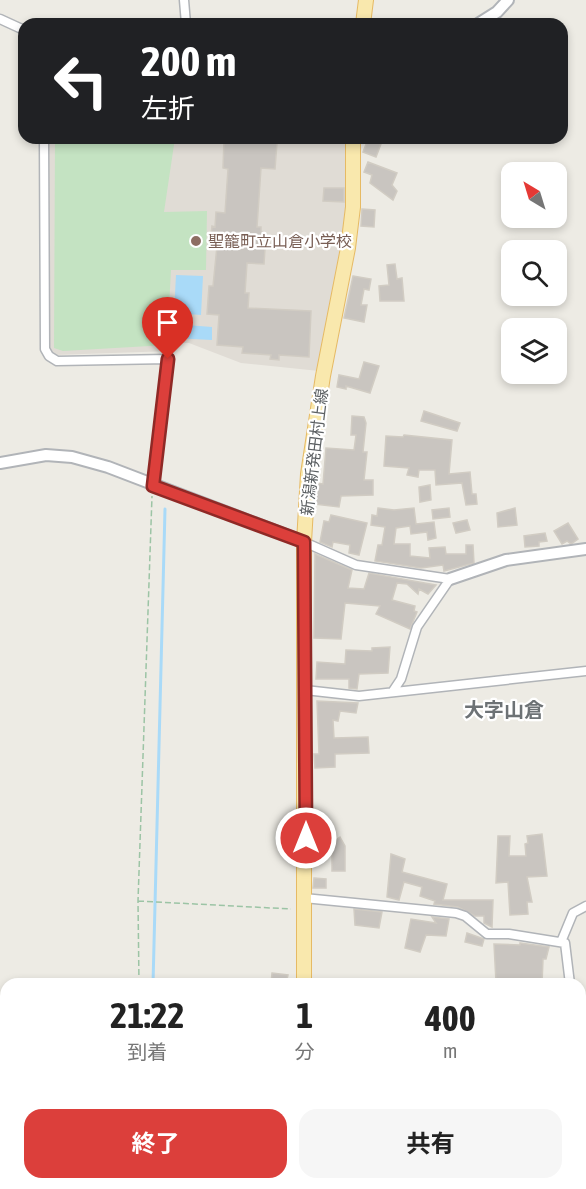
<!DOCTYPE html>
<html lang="ja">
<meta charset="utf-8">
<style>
:root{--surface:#fff;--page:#f6f6f6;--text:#222;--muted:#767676;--accent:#dc3f3b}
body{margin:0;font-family:"Asap Condensed","Noto Sans JP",sans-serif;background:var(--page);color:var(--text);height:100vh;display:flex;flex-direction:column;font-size:22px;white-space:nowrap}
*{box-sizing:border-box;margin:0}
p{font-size:20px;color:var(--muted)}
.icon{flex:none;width:33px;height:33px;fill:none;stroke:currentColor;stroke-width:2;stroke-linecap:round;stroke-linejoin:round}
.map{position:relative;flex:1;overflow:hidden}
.details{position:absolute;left:0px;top:978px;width:586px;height:212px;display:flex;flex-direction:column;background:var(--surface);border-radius:18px 18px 0 0;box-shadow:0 3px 9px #0003}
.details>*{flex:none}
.guide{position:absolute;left:18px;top:18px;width:550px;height:126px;border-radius:18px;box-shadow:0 3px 9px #0003;background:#202124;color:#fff;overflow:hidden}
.needle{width:39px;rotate:322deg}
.buttons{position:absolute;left:501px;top:162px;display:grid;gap:12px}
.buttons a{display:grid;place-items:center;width:66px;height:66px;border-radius:12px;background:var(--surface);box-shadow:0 3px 9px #0003;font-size:30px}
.pin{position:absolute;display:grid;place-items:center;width:51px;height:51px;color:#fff;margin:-62px -26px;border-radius:50% 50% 50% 0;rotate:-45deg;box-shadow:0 0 6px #0007}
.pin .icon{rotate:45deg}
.me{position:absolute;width:66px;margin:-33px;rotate:0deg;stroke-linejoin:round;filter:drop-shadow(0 0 4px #0008)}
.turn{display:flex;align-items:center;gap:21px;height:126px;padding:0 24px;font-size:27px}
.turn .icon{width:78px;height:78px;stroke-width:2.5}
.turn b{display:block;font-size:42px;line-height:51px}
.eta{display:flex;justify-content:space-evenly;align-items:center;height:102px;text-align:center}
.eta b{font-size:36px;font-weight:700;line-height:42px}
.primary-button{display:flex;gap:12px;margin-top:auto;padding:12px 24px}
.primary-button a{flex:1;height:69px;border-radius:18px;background:var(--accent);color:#fff;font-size:24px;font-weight:700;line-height:69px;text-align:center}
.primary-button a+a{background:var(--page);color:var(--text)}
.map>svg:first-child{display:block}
.education{fill:#e0dcd5}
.green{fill:#c4e3c2}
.water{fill:#a9daf8}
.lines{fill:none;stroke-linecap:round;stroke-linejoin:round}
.stream{stroke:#a9daf8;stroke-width:3}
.building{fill:#c9c5c0;stroke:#d1ccc3;stroke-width:1.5}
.minor-casing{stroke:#b1b4b8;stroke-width:11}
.tertiary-casing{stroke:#b1b4b8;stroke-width:14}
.primary-casing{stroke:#e6ba64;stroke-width:16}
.path{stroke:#9cc4a5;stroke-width:1.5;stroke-dasharray:6 3;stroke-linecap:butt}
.minor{stroke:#fff;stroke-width:8}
.tertiary{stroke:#fff;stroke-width:10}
.primary{stroke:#f9e8ad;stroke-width:14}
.route-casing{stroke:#8f2926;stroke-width:15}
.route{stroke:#dc3f3b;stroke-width:10}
.education-dot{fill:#8d6e63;stroke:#fff;stroke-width:2}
.labels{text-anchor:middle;stroke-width:4.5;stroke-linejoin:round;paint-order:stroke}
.education-label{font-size:16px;fill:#785e54;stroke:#fff;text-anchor:start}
.street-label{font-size:16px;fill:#5c6063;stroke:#fff}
.quarter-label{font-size:20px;font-weight:bold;fill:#6d7275;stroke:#fff}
</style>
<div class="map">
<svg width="586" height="1189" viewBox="0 0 586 1189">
<rect width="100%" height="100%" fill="#edebe4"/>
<!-- education -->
<path class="education" d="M49 138H347L348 209 319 371 241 363 189 343H177L171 351 54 355 49 351Z"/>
<!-- green -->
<path class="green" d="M55 138H175L164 212 207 211 206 270H171L167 345 63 351 54 348Z"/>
<!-- water -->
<path class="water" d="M176 275 203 276 201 315 174 313Z
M174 324 212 327V340L173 338Z"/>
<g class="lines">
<!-- stream -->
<path class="stream" d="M153 984 165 509
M147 1189V1184"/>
</g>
<!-- building -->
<path class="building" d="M368 139 381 144 376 157 363 152Z
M224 140 277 143 275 169 261 168 257 227H261V232L266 233 264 264 247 263 245 293H249L248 308 311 311 309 357 279 355V360L270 359 271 355 242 353 243 347 217 345 219 315 207 314 209 286H213L218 236 211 235 212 226 215 227 216 212 225 213 228 169 223 168Z
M368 162 397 173 392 185 397 191 393 200 370 183 372 175 364 172Z
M324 188H344V202L323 201Z
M362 209 375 210 374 227 361 226Z
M395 264 397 279 402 278 404 301H380L379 286 389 285 387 265Z
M353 276 371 279 369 290 364 289 361 305H367L364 322 344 318Z
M364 362 379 366 370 393 346 386V389L337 387 339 375 359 379Z
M424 411 460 423 457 431 421 421Z
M352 416 364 417 366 423 363 452H367L364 480H373V495L341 496 339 507 315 504 317 483 323 484 326 448 354 450 356 435H351Z
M404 435 452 440 449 474 470 472 472 494H476L477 504 466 505 462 483 436 485 435 470H419L418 477 407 475 409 468 384 466 386 436 403 437Z
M430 485 431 500 420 502 419 487Z
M378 508 394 510 414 508 416 524 434 522 436 538 428 540 427 532 411 534 410 526 396 528 394 544H410V556L430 558 429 548 445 547 446 554H466V545H473L474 563 444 571 443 565 421 568 375 561 378 545H382L385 527 371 525 372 515 377 516Z
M449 508 450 517 433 519 432 510Z
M515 508 517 525 498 527 497 513Z
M331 515 367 523 359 555 349 553 350 545 333 542 332 547 320 542 324 521 329 522Z
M467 520 470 530 456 533 453 523Z
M568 523 578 539 571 544 567 541 562 544 554 531Z
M545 533 547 541 539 542V546L525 547 524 536Z
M315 554 352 570 348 588 364 589 369 573 436 585 428 594 419 589 418 594 407 584 397 583 392 600 415 606 414 611 417 612 410 629 376 614 380 606 345 603 341 639 314 638Z
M390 647 388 673 359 674 357 689 349 688V679H316L317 662 345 664 346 650 372 651V648Z
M317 701 358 703 356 713 340 711 338 721 333 720 334 738 368 737 369 753 335 754V767L315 768 314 754H319Z
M542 834 547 876 527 877 532 902H527L528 914 510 915 508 882 496 883 498 836H510L509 856H526L525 844 528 843 527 836Z
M340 837 345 846V871H332V854L327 856 323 849Z
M391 854 405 859 402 872 447 884 443 900H493L492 927 484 923V916H475L458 907 434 904 435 901 420 896 422 887 404 882 399 900 387 897Z
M314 878 326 879V888H313Z
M354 909 382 912 379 928 355 925Z
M432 917 449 919 446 936 426 935 420 952 405 948 411 919 436 923Z
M467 933 484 939 482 946 465 942Z
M520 943 549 947 546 959H543L542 984 496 982 494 944 520 945Z
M272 973 288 975 286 984H271Z"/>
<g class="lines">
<!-- minor casing -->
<g class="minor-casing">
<path id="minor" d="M184 0 186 24
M0 19 24 30
M44 138 45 349 49 356 57 361 168 359 153 486
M304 542 356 565 450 579
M305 690 359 696 586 671
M393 691 401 679 417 627 450 579
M304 898 456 913 465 916 487 934H509L565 943 570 984
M561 942 573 913 586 906"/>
</g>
<!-- tertiary casing -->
<g class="tertiary-casing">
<path id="tertiary" d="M478 24 497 12 508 0
M0 463 46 455 72 457 108 467 304 542
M450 579 506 560 586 549
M580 1136 586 1135
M0 1166 6 1164"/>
</g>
<!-- primary casing -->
<g class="primary-casing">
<path id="primary" d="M363 24 366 0
M304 984V542L308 474 323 376 348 248 353 207V138
M303 1189 304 1184"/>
</g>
<!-- path -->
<path class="path" d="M138 901 291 909
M139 984 138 901 152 496
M137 1189V1184"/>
<!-- minor -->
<use href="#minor" class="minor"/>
<!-- tertiary -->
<use href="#tertiary" class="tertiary"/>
<!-- primary -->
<use href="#primary" class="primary"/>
</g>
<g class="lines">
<!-- route casing -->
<g class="route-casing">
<path id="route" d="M168 359 153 486 304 542 306 838"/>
</g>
<!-- route -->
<use href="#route" class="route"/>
</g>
<!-- markers -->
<circle class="education-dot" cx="196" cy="241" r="6"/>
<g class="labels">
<!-- education labels -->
<g class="education-label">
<text x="208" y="247">聖籠町立山倉小学校</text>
</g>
<!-- street labels -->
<g class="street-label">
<text transform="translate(314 452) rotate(-83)" y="6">新潟新発田村上線</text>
</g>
<!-- quarter labels -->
<g class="quarter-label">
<text x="504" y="717">大字山倉</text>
</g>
</g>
</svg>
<div class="buttons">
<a><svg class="needle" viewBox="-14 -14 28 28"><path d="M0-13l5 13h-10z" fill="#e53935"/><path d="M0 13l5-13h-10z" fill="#767676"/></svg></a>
<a><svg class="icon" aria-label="search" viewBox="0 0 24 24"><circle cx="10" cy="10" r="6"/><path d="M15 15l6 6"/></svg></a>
<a><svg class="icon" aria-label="layers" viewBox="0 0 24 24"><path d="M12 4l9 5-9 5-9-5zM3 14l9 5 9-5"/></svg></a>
</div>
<div class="pin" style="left:168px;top:359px;background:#d93025"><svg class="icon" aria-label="arrive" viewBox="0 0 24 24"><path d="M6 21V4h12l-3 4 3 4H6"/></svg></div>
<svg class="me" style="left:306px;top:838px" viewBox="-20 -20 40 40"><circle r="17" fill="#dc3f3b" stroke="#fff" stroke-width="3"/><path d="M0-11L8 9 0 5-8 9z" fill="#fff"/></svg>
<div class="guide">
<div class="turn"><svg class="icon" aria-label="left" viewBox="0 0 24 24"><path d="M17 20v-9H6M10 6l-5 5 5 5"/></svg><div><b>200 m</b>左折</div></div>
</div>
<section class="details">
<div class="eta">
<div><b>21:22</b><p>到着</p></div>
<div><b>1</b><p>分</p></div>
<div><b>400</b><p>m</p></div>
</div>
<div class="primary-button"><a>終了</a><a>共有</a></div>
</section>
</div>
